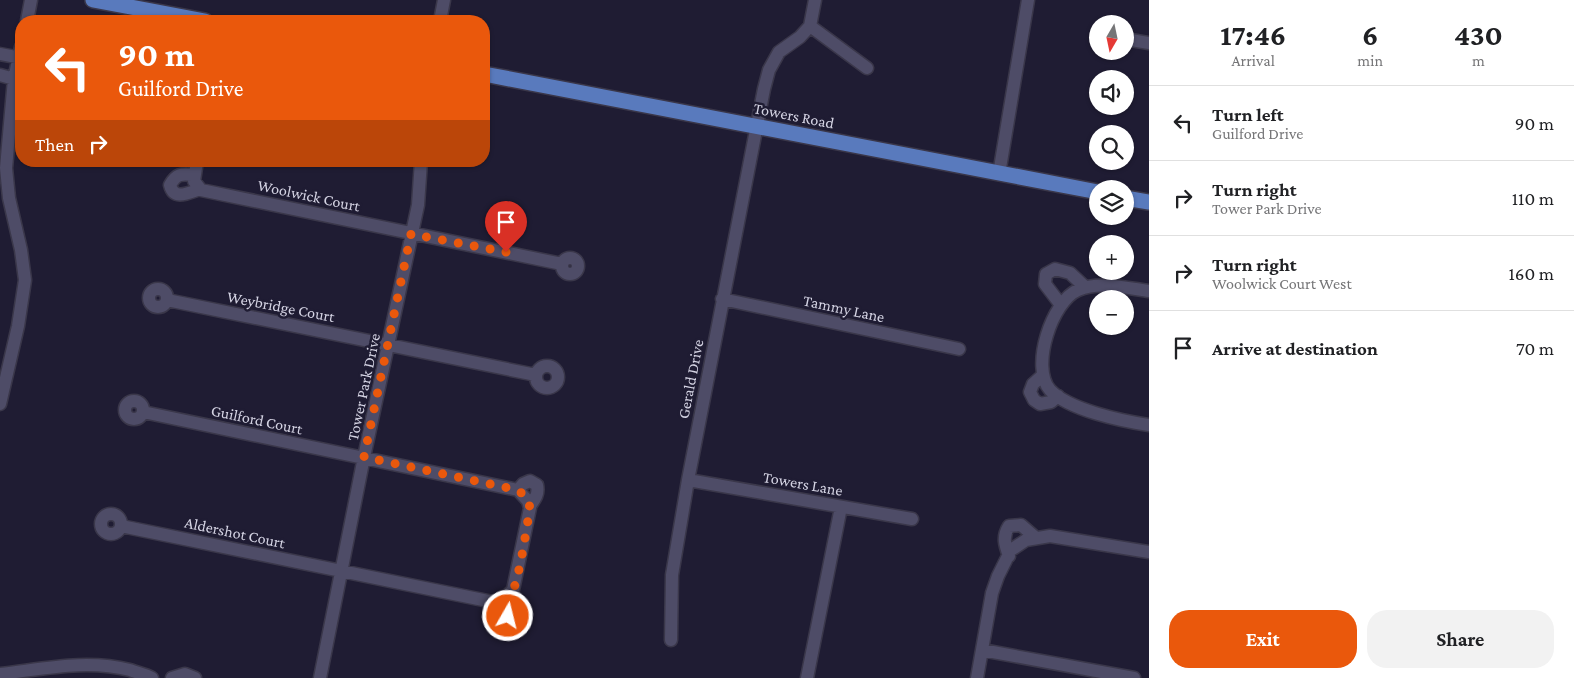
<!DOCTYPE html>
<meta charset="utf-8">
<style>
:root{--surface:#fff;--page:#f2f2f2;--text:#202124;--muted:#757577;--line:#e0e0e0;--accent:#ea580c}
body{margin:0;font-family:"Crimson Pro",serif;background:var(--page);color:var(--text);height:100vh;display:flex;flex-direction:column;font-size:19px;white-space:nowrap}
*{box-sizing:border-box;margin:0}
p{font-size:16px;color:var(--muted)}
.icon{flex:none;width:28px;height:28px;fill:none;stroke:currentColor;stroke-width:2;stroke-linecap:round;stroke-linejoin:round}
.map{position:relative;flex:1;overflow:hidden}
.drawer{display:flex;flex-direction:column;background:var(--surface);width:425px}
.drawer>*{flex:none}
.top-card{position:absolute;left:15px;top:15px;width:475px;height:152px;border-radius:20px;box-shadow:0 1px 4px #0004;background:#ea580c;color:#fff;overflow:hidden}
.needle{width:32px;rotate:189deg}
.fabs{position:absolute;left:1089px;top:15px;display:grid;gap:10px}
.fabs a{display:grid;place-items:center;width:45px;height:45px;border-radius:50%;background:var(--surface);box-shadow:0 1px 4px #0004;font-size:25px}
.pin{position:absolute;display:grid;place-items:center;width:42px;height:42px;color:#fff;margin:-51px -21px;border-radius:50% 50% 50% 0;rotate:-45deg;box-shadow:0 0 5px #0007}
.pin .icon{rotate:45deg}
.me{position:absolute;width:55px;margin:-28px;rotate:8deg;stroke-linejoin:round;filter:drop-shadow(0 0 4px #0008)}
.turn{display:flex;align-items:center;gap:18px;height:105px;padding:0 20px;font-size:22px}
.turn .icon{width:65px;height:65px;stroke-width:2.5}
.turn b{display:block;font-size:35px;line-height:42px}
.then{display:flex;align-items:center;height:48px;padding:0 20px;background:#0003;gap:10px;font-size:19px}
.eta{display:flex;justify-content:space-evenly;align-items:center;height:85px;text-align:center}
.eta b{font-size:30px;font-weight:700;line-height:35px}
.cta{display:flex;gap:10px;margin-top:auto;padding:10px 20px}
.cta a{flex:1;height:58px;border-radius:20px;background:var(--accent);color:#fff;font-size:20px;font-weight:700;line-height:58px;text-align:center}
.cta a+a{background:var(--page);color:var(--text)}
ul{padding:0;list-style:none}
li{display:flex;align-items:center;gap:15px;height:75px;padding:0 20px;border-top:1px solid var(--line)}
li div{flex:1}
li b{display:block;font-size:19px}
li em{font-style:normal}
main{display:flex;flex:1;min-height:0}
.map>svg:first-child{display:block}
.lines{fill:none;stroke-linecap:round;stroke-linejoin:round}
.minor-casing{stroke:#3a374a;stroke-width:15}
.major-casing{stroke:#3a374a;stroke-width:18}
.minor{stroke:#4e4c67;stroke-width:12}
.major{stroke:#597abd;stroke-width:15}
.route{stroke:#ea580c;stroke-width:9;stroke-dasharray:0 16.2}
.labels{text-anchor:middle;stroke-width:5;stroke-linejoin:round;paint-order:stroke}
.street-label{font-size:16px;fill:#d4d3e3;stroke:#1f1c33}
</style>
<main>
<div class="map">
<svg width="1149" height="678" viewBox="0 0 1149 678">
<rect width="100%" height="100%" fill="#1f1c33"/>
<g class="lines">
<!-- minor casing -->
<g class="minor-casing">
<path id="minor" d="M27 21 31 0
M440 21 444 0
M810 26 867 68
M1125 39 1149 43
M0 54 21 58
M0 75 21 81
M197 161 194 181 201 190 562 264
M999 174 1028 0
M194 175C181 174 177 173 170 185 174 201 188 193 200 189
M562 266a8 8 0 1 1 16 0a8 8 0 1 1-16 0Z
M149 298a9 9 0 1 1 18 0a9 9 0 1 1-18 0Z
M1149 291C1127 288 1099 281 1078 290 1052 301 1030 367 1050 390 1069 410 1122 421 1149 425
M722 299 959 349
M167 300 536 375
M1061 305 1045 284 1046 274 1055 269 1070 273 1085 287
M536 377a11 11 0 1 1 22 0a11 11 0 1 1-22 0Z
M1043 375 1033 384 1030 392 1034 400 1040 404 1051 402 1058 396
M125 410a9 9 0 1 1 18 0a9 9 0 1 1-18 0Z
M0 404 18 326 25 280 21 250 9 198 6 168 14 79 21 47
M688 480 912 519
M518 490 523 484 530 481 537 485C539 494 535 499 530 506
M101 524a10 10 0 1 1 20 0a10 10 0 1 1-20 0Z
M121 526 493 602 503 599 513 590 530 508 528 501 518 490 143 412
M1009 556C1005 545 1002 537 1009 526L1021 525 1036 538
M495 602 500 613 505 616 511 614 513 606 511 594
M671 640 672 575 688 480 764 89 769 70 779 52 800 37 810 26 815 0
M982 650 1134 678
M0 674C44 669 86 659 130 670 137 673 145 674 152 678
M172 678 185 674 195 678
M320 678 364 457 418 205 421 161
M807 678 841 507
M977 678 992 593 998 576 1011 550 1026 540 1050 536 1149 552"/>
</g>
<!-- major casing -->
<g class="major-casing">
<path id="major" d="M93 0 205 21
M484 74 1098 192
M1125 198 1149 202"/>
</g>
<!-- minor -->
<use href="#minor" class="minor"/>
<!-- major -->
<use href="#major" class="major"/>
</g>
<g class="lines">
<!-- route -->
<path class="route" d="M506 252 411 234 364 457 518 490C524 495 528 499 530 508 527 524 519 583 511 594L513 602 512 612 508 616"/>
</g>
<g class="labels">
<!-- street labels -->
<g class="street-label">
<text transform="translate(794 115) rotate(11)" y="6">Towers Road</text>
<text transform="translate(309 195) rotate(12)" y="6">Woolwick Court</text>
<text transform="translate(281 306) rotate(11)" y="6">Weybridge Court</text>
<text transform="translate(844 308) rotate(12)" y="6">Tammy Lane</text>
<text transform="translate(690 379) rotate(-79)" y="6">Gerald Drive</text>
<text transform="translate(363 387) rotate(-78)" y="6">Tower Park Drive</text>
<text transform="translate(257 419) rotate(12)" y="6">Guilford Court</text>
<text transform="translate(803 483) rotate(10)" y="6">Towers Lane</text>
<text transform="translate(235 532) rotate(12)" y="6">Aldershot Court</text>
</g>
</g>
</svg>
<div class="fabs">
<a><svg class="needle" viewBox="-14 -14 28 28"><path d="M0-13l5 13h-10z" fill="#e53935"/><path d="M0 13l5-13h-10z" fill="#757577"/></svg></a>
<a><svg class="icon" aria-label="sound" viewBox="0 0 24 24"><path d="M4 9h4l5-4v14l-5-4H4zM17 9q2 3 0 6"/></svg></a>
<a><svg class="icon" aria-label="search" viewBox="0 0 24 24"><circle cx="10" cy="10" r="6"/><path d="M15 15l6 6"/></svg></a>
<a><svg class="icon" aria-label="layers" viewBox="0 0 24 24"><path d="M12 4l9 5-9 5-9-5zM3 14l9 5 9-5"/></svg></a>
<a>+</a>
<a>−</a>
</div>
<div class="pin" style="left:506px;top:252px;background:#d93025"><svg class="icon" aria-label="arrive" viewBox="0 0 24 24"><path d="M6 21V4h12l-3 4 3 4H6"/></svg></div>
<svg class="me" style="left:508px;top:616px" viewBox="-20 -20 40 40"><circle r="17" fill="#ea580c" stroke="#fff" stroke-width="3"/><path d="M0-11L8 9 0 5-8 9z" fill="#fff"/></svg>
<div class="top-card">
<div class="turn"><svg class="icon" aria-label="left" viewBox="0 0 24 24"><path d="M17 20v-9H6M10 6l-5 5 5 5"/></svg><div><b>90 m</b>Guilford Drive</div></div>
<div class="then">Then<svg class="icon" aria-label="right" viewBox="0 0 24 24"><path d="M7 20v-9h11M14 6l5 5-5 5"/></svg></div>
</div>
</div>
<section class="drawer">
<div class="eta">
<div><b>17:46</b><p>Arrival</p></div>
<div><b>6</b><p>min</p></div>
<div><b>430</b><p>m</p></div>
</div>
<ul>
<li><svg class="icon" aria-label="left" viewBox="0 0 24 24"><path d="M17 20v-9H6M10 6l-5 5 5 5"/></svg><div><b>Turn left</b><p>Guilford Drive</p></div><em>90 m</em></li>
<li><svg class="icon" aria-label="right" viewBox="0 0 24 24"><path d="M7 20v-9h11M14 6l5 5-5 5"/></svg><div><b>Turn right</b><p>Tower Park Drive</p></div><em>110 m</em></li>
<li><svg class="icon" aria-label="right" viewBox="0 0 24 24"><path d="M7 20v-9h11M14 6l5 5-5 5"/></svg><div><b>Turn right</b><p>Woolwick Court West</p></div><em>160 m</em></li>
<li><svg class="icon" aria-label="arrive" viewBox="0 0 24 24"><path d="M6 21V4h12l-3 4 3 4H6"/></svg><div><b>Arrive at destination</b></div><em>70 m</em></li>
</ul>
<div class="cta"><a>Exit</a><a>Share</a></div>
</section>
</main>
